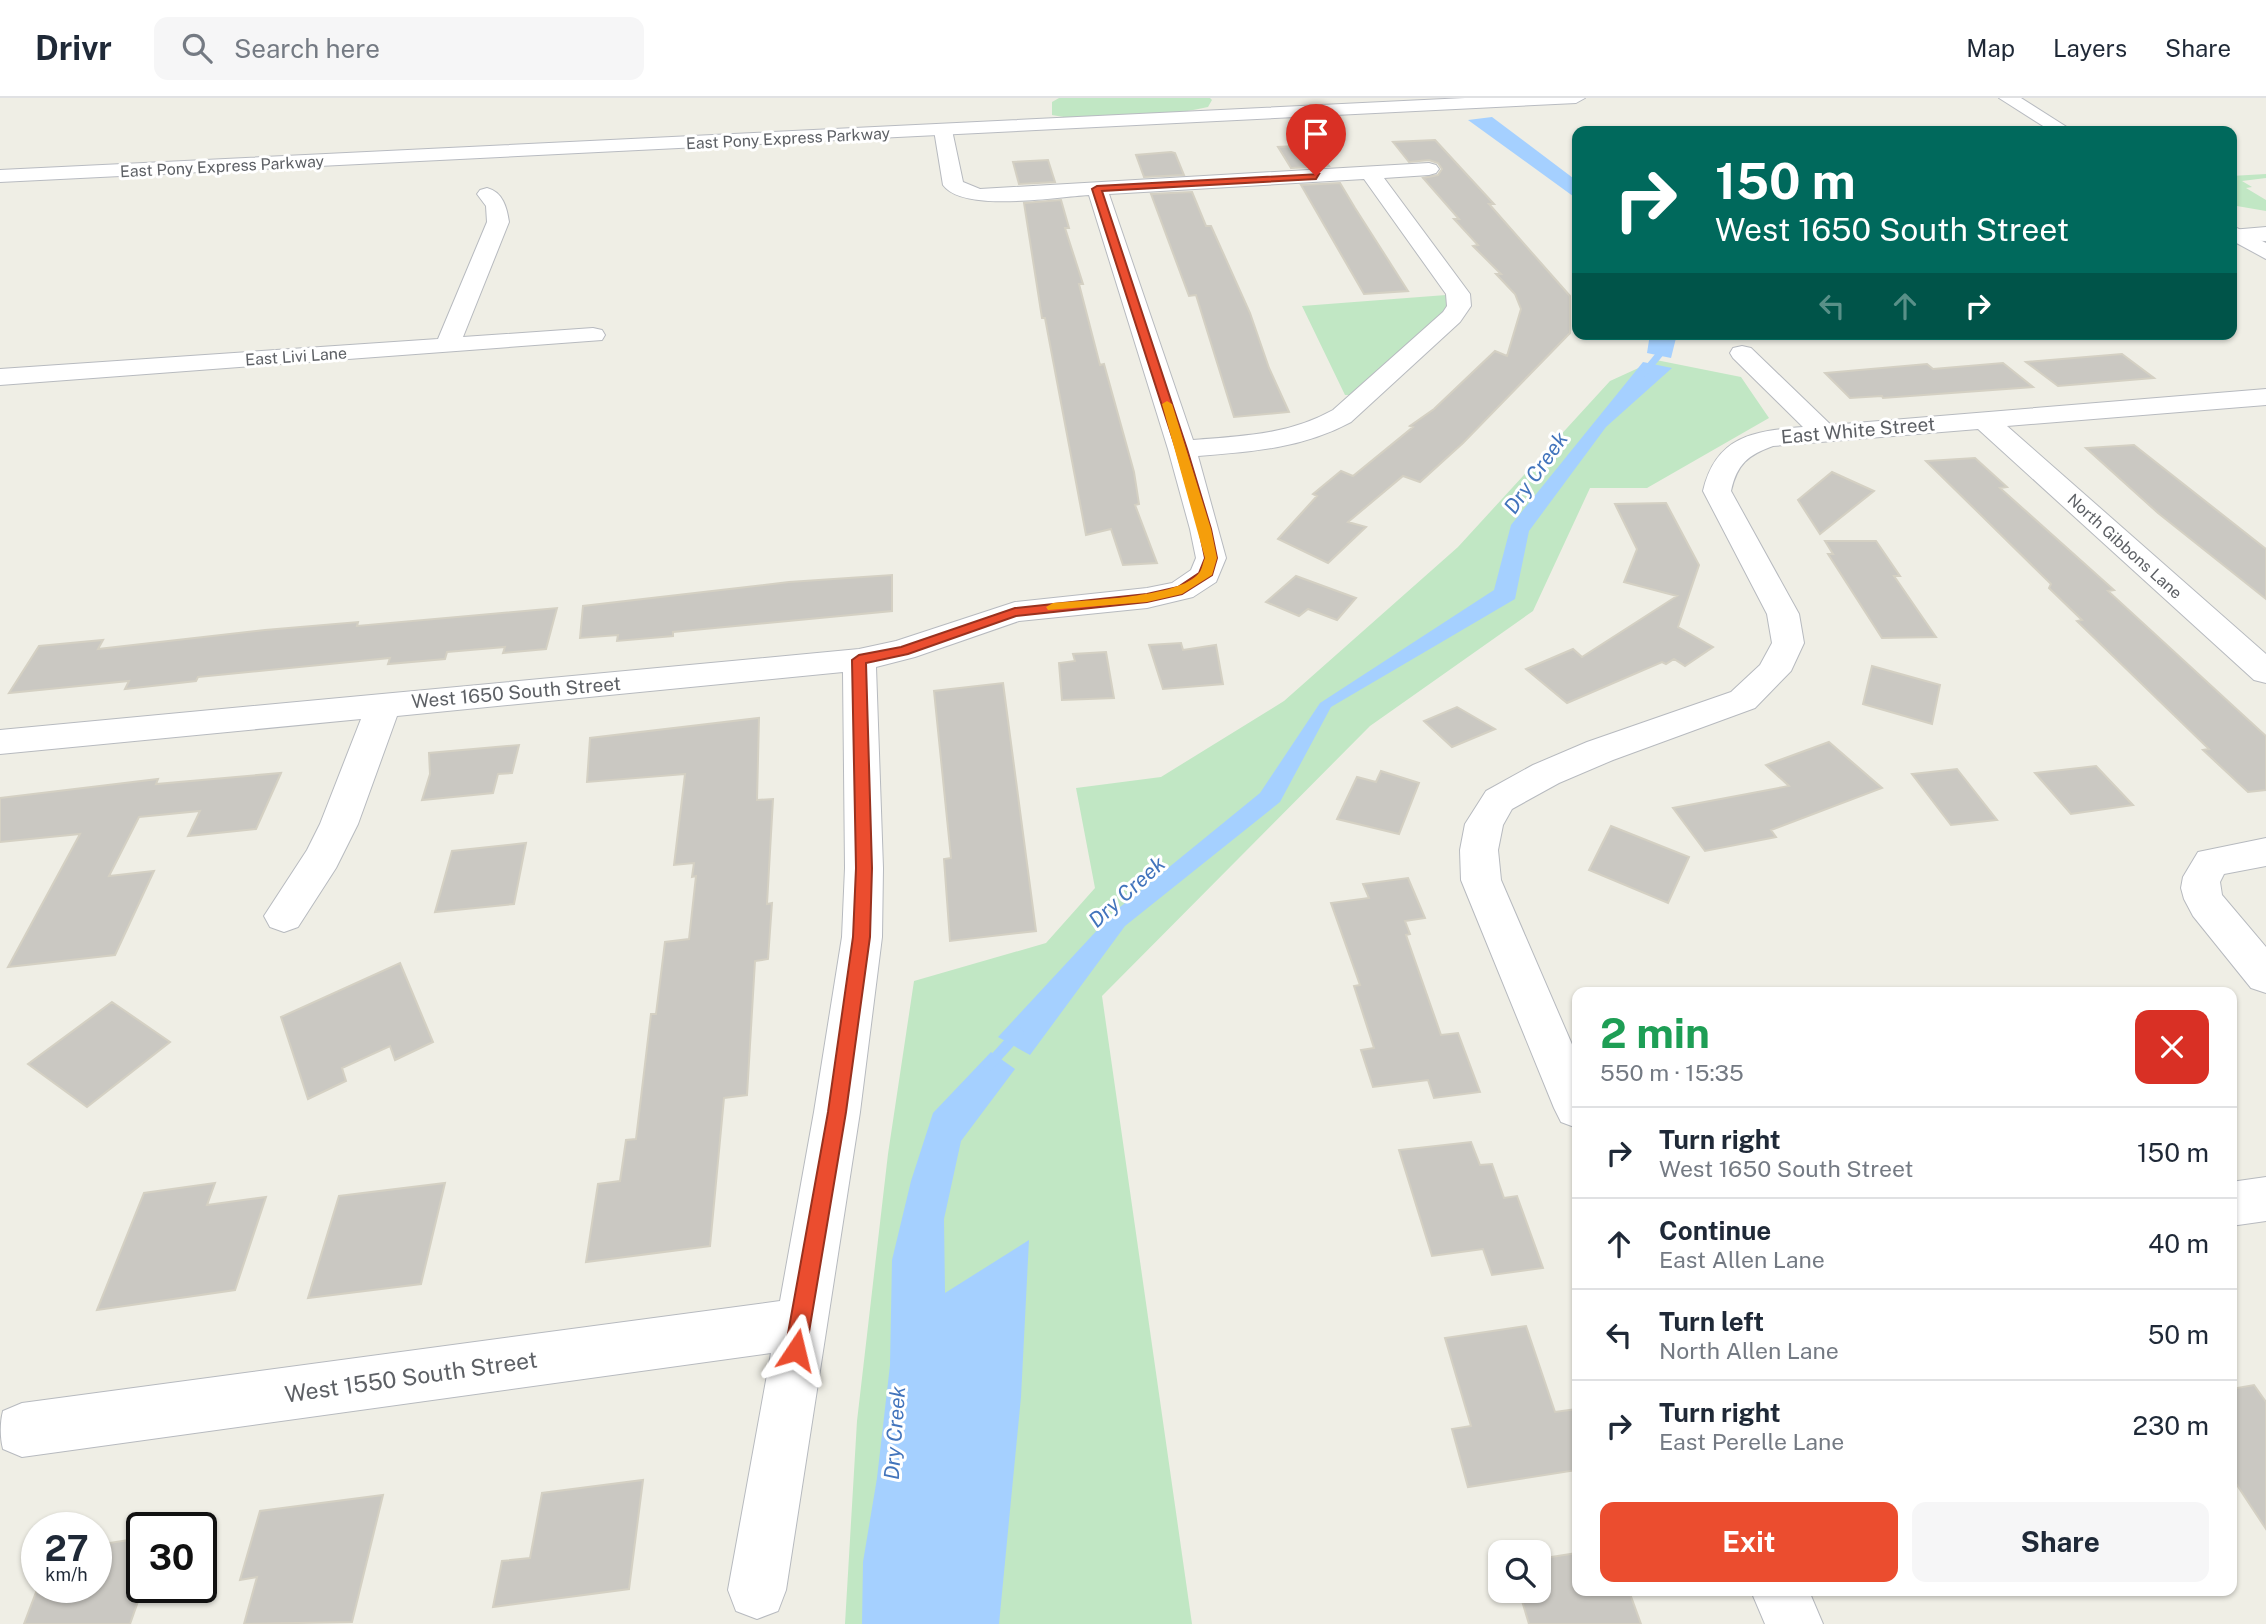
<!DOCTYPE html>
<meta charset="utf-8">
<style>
:root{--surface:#fff;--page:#f6f6f7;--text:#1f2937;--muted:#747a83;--line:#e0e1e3;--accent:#eb4d2f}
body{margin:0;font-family:"Public Sans",sans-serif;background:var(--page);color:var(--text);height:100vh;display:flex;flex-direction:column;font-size:26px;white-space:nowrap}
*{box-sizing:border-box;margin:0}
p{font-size:23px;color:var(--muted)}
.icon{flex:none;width:38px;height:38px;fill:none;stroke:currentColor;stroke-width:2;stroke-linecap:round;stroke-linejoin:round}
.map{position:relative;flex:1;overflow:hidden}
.details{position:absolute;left:1572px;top:889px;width:665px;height:609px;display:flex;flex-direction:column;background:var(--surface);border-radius:14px;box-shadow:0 2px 5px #0004}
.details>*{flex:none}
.banner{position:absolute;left:1572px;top:28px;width:665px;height:214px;border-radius:14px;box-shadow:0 2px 5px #0004;background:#00695c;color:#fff;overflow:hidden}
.controls{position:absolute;left:1488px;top:1442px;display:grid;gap:14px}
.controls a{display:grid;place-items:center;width:63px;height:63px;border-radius:14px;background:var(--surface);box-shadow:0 2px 5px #0004;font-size:35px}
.speed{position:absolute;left:21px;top:1414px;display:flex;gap:14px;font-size:35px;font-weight:700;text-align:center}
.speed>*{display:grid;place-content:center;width:91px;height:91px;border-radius:50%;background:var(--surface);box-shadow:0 2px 5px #0004;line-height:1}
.speed small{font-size:18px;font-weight:400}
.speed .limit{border:4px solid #111;border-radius:10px;background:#fff;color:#111}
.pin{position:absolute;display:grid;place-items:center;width:60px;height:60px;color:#fff;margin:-72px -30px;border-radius:50% 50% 50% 0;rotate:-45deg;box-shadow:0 0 7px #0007}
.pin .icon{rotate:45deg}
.me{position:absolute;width:77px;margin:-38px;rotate:10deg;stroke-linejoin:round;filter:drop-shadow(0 0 5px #0008)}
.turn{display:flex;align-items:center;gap:24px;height:147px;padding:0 28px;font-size:32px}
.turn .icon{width:91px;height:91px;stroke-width:2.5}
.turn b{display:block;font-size:49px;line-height:60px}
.lanes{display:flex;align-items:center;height:66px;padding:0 28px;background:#0003;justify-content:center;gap:35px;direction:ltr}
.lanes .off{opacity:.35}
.round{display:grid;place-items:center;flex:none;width:74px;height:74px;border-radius:14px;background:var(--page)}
.headline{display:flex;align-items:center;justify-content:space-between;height:119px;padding:0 28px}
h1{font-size:42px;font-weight:700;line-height:52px;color:#1e9e55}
.action{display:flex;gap:14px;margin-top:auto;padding:14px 28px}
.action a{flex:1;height:80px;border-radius:14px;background:var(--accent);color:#fff;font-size:28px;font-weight:700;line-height:80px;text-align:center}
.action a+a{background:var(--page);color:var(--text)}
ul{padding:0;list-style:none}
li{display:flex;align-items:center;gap:21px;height:91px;padding:0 28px;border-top:2px solid var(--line)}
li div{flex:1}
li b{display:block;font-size:26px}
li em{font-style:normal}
header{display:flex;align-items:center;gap:42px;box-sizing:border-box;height:98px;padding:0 35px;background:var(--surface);border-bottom:2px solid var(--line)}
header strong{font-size:33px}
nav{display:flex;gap:38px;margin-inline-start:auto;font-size:24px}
.search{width:490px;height:63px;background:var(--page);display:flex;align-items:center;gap:18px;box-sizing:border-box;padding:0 24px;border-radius:14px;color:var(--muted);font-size:26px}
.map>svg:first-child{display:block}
.green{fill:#c1e7c4}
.water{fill:#a5d0ff}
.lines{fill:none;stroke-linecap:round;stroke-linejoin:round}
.stream-far1{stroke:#a5d0ff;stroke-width:7}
.stream{stroke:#a5d0ff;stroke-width:11}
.building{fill:#cac8c2;stroke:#d4d0c3;stroke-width:2}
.street-casing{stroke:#b7babf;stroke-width:2}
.secondary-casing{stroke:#b8bbc1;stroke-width:2}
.street{fill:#fff;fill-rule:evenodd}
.secondary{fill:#fff;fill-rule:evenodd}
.route{fill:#eb4d2f;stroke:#99321f;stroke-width:2}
.slow{fill:#f59e0b}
.labels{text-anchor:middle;stroke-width:6;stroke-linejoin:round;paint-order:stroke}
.far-street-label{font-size:16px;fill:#5d6065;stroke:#fff}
.street-label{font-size:19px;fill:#5d6065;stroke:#fff}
.water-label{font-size:21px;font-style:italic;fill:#4274bc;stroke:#fff}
.near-street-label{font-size:23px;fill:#5d6065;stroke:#fff}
</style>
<header>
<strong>Drivr</strong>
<div class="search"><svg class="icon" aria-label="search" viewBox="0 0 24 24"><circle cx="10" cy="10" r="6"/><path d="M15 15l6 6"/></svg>Search here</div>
<nav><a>Map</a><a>Layers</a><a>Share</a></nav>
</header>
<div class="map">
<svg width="2266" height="1526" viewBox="0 0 2266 1526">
<rect width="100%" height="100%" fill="#efeee5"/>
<!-- green -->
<path class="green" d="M1059 0H1210L1212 2 1208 9C1161 19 1099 26 1052 17V4Z
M2266 76V80L2242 83 2252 89 2246 90 2266 102V113L2231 107V78Z
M1446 197 1447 212 1350 297H1345L1302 208Z
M1656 262 1741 279 1769 320 1647 390H1590L1533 513 1370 628 1102 898 1192 1526H845L857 1323 888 1056 914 883 1046 845 1095 790 1076 690 1161 679 1284 603 1458 449 1610 283Z"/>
<!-- water -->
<path class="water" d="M1492 19 1577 83V101L1468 22Z
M1650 236H1677L1671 260 1647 255Z
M1643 264 1672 270 1606 329 1529 433 1515 501 1331 609 1280 704 1125 828 1030 957 998 939 1114 814 1260 695 1320 605 1494 492 1511 427Z
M991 954 1015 971 961 1043 944 1121 945 1195 1029 1142 1021 1299 999 1526H862L863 1464 877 1380 890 1267 892 1162 911 1083 933 1015Z"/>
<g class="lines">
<!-- stream-far1 -->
<path class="stream-far1" d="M1644 275 1663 252 1666 236"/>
<!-- stream -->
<path class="stream" d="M989 967 1018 935"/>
</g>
<!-- building -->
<path class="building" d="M1435 42 1494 106H1489L1570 198V235L1463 345 1420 384 1403 378 1348 424 1366 429 1328 465 1278 441 1317 398 1313 396 1341 373 1353 378 1413 329 1410 328 1434 311 1495 253 1507 258 1521 211 1515 196 1496 176H1501L1473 148 1478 147 1454 121H1459L1423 80 1438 77 1442 71 1438 65 1429 62 1409 64 1393 44Z
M1316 47 1329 68 1291 70 1278 49Z
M1171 54 1175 55 1184 77 1144 79 1136 57Z
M1048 62 1055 84 1019 86 1013 64Z
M1340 85 1355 110 1408 193 1364 196 1301 87Z
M1192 94 1206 128H1211L1250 215 1269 270 1289 314 1234 319 1196 197 1189 198 1151 96Z
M1061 102 1069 130H1065L1083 186H1079L1100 267 1104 266 1134 374 1139 406 1135 407 1157 465 1123 467 1111 431 1086 437 1045 220H1042L1024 105Z
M2122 256 2154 280 2058 288 2026 264Z
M2003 265 2033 289 1883 300 1882 298 1850 300 1825 275 1927 266 1933 271Z
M2134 347 2266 451V501L2158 415 2086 350Z
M1975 360 2007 389 2000 390 2114 492 2108 493 2266 638V692L2248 694 2203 652 2209 651 2077 523 2082 522 2049 490 2051 486 1926 363Z
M1832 374 1874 393 1820 436 1798 402Z
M1666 405 1699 467 1678 529 1713 549 1685 568 1674 561 1666 566 1662 564 1567 605 1526 571 1573 551 1582 559 1677 498 1624 484 1637 451 1615 406Z
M1825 443H1876L1900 478H1894L1936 539 1882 540 1828 456H1833Z
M892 477V513L673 534V538L617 543 618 537 580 540 583 508 789 484Z
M1296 478 1356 500 1337 522 1308 511 1299 518 1266 504Z
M557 510 546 551 503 555 505 549 447 554 445 561 388 566 390 560 198 579 196 583 125 591 129 583 9 595 39 548 103 542 98 551 265 532 358 524 357 528Z
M1181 545 1183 552 1216 547 1223 586 1163 591 1149 547Z
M1106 554 1114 600 1062 602 1059 565 1075 563 1073 556Z
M1872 568 1940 587 1932 626 1863 606Z
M1003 585 1036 833 950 843 944 761 951 760 934 593Z
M1457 609 1495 631 1452 649 1424 623Z
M759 620 757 702 773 701 767 806 772 805 768 861 755 863 747 997 724 1000 710 1148 586 1164 598 1086 620 1083 626 1042 636 1041 651 916H656L665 844 689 841 696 778 692 779 694 765 674 767 685 676 587 684 590 640Z
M1829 644 1882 690 1771 732 1776 739 1705 753 1673 710 1789 688 1766 667Z
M519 647 512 675 498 676 493 695 422 702 430 676 429 655Z
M2096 668 2133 707 2071 716 2035 675Z
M1957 671 1997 722 1951 727 1912 676Z
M1381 673 1419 685 1399 736 1337 721 1357 679 1376 684Z
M281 675 256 731 188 738 200 713 139 719 109 778 154 773 115 857 8 869 80 736 0 744V700L158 681 156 686Z
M1611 728 1689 759 1668 805 1589 772Z
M526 745 514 806 435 814 452 753Z
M1408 780 1425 820 1405 823 1410 836 1406 837 1441 937 1458 935 1480 994 1434 1000 1428 982 1373 989 1361 952 1374 950 1354 888 1360 887 1331 805 1369 800 1363 786Z
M400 865 433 944 395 962 390 948 342 970 346 983 308 1001 281 919Z
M112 904 170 944 87 1009 28 966Z
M1471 1044 1480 1067 1492 1066 1504 1100 1517 1098 1543 1170 1492 1177 1483 1151 1432 1158 1399 1052Z
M215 1085 207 1107 266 1099 235 1192 97 1212 144 1095Z
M445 1085 421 1186 308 1200 339 1098Z
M1526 1228 1555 1314 1577 1311V1372L1468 1389 1452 1331 1471 1328 1445 1240Z
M2254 1287 2266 1304V1431L2231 1378V1291Z
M643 1382 629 1491 493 1509 502 1463 530 1460 542 1395Z
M383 1397 352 1524 244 1526 257 1479 240 1482 260 1413Z
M142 1440V1492L130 1526H24L38 1489H96V1447Z
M1577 1455V1493H1629L1641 1526H1529L1519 1493H1538V1461Z"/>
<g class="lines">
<!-- street casing -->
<g class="street-casing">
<path id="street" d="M943 26 952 32 963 84 980 91 1429 65 1436 67 1439 71 1436 75 1429 77 1384 80 1470 196 1471 208 1460 224 1351 324C1303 350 1252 354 1198 358L1226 460 1216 484 1193 499 1147 510 1019 523 915 559 876 569 883 770 882 839 860 1014 786 1492 778 1513 757 1521 736 1513 728 1492 771 1255 22 1359 3 1351C0 1340 0 1324 3 1313L22 1305 780 1203 814 1014 842 839 845 770 843 574 397 618 358 726 336 770 298 829 284 834 270 829 264 818 307 752 320 726 361 621 0 656V632L859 551 896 543 1015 504 1147 490 1172 485 1191 472 1196 460 1190 431 1168 351 1089 97C1056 99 963 115 943 87L934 32ZM1364 81 1446 196 1447 208 1443 214 1333 312C1288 337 1242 338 1193 342L1109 96Z
M487 90C503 94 507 110 509 124L463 239 593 230 602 232 605 237 602 242 0 287V271L438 241 487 124 486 108 477 96 480 92Z
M2266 129V143L2231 142V132Z
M1742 248 1751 250 1831 327 2266 291V307L2007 328 2266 556V585L2254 582 1978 331 1773 348C1748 357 1737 366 1731 393L1799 516 1804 545 1791 573 1755 610 1613 662 1559 685 1512 711 1503 727 1498 752 1501 782 1577 958V1030L1561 1024 1554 1010 1461 782 1460 752 1465 726 1486 693 1533 667 1587 644 1731 594 1760 567 1772 545 1767 516 1703 393C1716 338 1753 333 1803 329L1733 260 1730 255 1733 250Z
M2266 740V768L2224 776 2220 784 2222 797 2266 849V895L2251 890 2193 818 2184 801 2181 790 2183 779 2198 754Z
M2266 1079V1123L2231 1128V1084Z
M1751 1493H1809L1823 1526H1765Z"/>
</g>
<!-- secondary casing -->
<g class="secondary-casing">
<path id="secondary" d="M1465 0H1585L1576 5 0 84V72Z
M1999 0H2021L2073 33H2051Z
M2231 127 2266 145V161L2231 142Z"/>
</g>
<!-- street -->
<use href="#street" class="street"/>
<!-- secondary -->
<use href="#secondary" class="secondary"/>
</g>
<!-- route -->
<path class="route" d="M1319 76 1316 81 1102 93 1187 351 1211 431 1217 460 1212 477 1182 496 1147 504 1016 518 908 556 866 565 872 770 870 839 846 1014 806 1252 803 1260 796 1263 788 1260 785 1252 828 1014 853 839 856 770 852 562 859 557 901 549 1015 510 1147 496 1178 489 1199 475 1205 460 1199 431 1176 351 1092 91 1097 88Z"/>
<!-- slow -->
<path class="slow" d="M1167 303 1172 306 1211 431 1217 460 1212 477 1182 496 1147 504 1048 512 1046 509 1053 505C1085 502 1180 500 1199 475 1202 472 1203 464 1205 460L1162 306Z"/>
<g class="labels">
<!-- far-street labels -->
<g class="far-street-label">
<text transform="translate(788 40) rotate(-3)" y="6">East Pony Express Parkway</text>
<text transform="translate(222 68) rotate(-3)" y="6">East Pony Express Parkway</text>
<text transform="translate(296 258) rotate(-4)" y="6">East Livi Lane</text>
<text transform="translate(2125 448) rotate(42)" y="6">North Gibbons Lane</text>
</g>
<!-- street labels -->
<g class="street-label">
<text transform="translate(1858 332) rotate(-5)" y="7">East White Street</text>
<text transform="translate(516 594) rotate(-5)" y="7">West 1650 South Street</text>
</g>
<!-- water labels -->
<g class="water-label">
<text transform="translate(1536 375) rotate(-55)" y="7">Dry Creek</text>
<text transform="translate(1127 794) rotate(-42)" y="7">Dry Creek</text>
<text transform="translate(895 1335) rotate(-86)" y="7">Dry Creek</text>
</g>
<!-- near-street labels -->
<g class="near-street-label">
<text transform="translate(411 1279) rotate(-8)" y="8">West 1550 South Street</text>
</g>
</g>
</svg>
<div class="controls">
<a><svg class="icon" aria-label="search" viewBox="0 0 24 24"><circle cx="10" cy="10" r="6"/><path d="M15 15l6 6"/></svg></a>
</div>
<div class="speed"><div>27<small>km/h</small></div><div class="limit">30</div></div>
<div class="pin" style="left:1316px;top:78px;background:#d93025"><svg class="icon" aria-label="arrive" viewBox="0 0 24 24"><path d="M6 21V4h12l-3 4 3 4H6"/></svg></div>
<svg class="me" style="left:796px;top:1252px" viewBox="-20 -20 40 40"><path d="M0-17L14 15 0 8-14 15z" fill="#eb4d2f" stroke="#fff" stroke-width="4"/></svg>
<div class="banner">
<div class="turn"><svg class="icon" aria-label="right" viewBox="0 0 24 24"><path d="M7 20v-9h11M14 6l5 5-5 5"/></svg><div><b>150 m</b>West 1650 South Street</div></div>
<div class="lanes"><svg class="icon off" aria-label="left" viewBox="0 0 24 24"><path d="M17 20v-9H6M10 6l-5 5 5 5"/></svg><svg class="icon off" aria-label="ahead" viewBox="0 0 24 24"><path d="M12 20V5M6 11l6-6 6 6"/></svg><svg class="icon" aria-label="right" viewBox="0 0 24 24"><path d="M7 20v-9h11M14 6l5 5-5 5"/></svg></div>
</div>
<section class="details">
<div class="headline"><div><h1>2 min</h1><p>550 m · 15:35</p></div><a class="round" style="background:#d93025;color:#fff"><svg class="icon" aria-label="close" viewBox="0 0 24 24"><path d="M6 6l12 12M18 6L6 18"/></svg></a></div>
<ul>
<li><svg class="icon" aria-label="right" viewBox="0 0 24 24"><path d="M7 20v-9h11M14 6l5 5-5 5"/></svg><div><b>Turn right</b><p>West 1650 South Street</p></div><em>150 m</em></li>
<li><svg class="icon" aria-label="ahead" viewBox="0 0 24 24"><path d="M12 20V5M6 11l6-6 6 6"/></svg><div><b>Continue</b><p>East Allen Lane</p></div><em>40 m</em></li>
<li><svg class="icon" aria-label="left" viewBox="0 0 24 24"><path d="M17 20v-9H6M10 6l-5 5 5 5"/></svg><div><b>Turn left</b><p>North Allen Lane</p></div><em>50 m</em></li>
<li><svg class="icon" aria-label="right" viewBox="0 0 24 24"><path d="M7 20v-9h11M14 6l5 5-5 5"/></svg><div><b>Turn right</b><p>East Perelle Lane</p></div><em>230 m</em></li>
</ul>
<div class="action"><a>Exit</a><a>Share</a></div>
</section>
</div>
